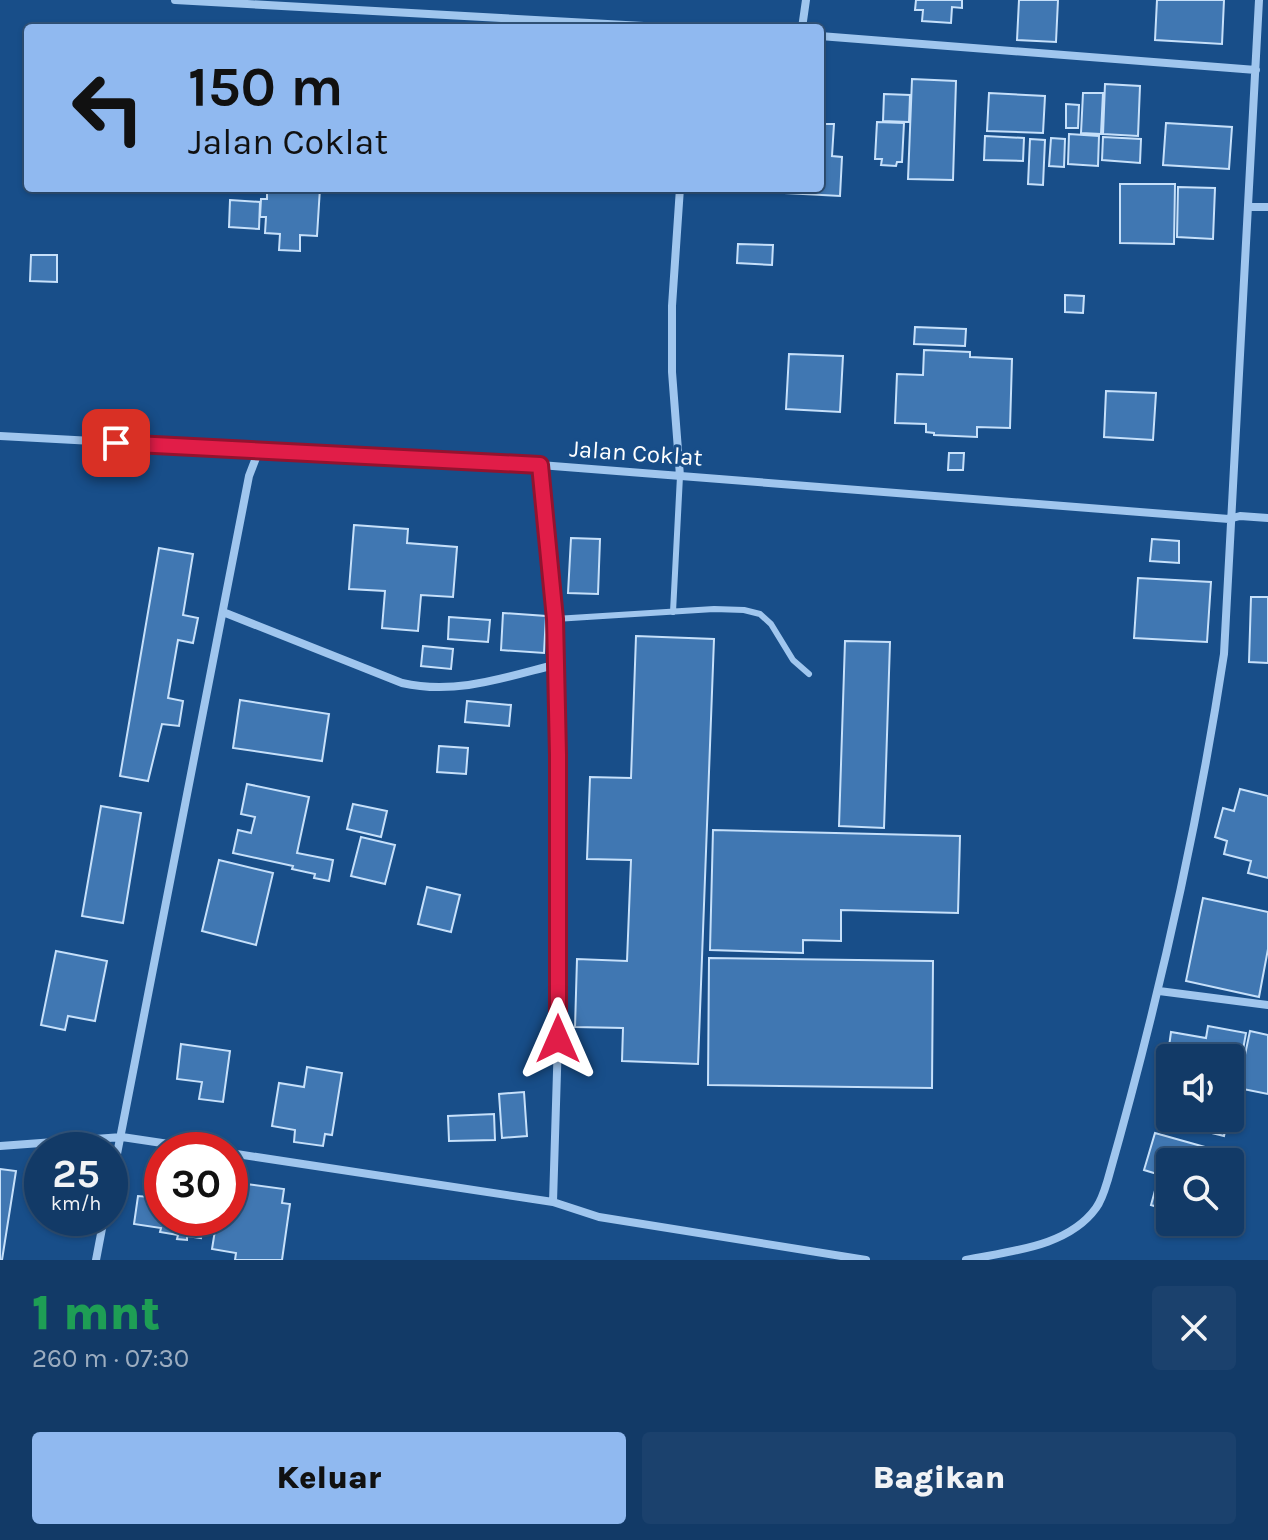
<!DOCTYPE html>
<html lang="id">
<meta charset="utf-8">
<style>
:root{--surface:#123a67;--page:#1b416d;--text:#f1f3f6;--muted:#9cadc0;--line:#31547b;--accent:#90b9f0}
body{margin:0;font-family:Karla,sans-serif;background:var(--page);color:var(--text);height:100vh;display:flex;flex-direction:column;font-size:30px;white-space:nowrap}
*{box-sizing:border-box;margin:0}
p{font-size:26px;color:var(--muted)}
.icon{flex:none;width:44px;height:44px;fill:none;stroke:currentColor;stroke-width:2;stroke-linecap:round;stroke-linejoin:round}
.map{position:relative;height:1260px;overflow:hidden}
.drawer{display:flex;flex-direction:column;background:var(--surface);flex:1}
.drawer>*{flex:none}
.top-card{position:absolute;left:24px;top:24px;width:800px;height:168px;border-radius:8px;box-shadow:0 2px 6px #0004,0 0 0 2px var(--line);background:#90b9f0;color:#111;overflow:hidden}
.tools{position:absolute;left:1156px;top:1044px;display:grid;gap:16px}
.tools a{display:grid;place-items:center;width:88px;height:88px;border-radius:8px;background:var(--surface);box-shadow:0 2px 6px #0004,0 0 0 2px var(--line);font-size:40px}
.speed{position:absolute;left:24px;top:1132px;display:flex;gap:16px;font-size:40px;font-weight:700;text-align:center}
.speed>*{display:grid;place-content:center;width:104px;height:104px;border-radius:50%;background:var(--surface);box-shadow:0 2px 6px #0004,0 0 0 2px var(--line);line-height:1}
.speed small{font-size:20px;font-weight:400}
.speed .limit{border:12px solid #d22;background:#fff;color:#111}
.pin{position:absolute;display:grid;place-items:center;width:68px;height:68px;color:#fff;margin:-34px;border-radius:16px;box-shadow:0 4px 12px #0006}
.me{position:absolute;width:88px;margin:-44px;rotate:0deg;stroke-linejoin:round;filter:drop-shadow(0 0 6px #0008)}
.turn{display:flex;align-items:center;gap:28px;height:168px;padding:0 32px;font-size:36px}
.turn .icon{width:104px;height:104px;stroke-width:2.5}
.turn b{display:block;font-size:56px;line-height:68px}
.round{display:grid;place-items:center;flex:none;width:84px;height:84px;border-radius:8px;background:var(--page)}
.headline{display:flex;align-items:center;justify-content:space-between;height:136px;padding:0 32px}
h1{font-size:48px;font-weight:800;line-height:60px;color:#1e9e55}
.action{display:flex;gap:16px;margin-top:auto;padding:16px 32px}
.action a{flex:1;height:92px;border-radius:8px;background:var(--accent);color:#111;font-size:32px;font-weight:800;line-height:92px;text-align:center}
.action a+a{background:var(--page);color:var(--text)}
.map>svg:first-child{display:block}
.building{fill:#4077b2;stroke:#c6e0fa;stroke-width:2}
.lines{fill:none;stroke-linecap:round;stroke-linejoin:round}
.service{stroke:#a0c6ee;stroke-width:6}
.minor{stroke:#a0c6ee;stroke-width:8}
.route-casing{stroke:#92132f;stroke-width:20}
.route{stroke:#e11d48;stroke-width:14}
.labels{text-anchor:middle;stroke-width:6;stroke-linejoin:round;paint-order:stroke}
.street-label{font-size:24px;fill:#fff;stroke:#184e89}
</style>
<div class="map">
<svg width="1268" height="1260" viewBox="0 0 1268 1260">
<rect width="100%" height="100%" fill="#184e89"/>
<!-- building -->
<path class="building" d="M916 0H962V8L952 7 951 23 922 21 923 10H915Z
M1019 0H1058L1056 42 1017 40Z
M1157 0H1224L1222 44 1155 40Z
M912 79 956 81 953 180 908 179Z
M1105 84 1140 86 1138 136 1103 134Z
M989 93 1045 96 1043 133 987 131Z
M1083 93H1103L1101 134 1081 133Z
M884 94 910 95 909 122 883 121Z
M1066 104 1079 105 1078 128H1066Z
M877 122 904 123 902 162H897L896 166 881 165 882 159H875Z
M1166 123 1232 127 1229 169 1163 165Z
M820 124H834L832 156 842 157 840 196 766 192V188H820Z
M1069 134 1099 136 1098 166 1068 164Z
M985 136 1024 138 1023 161 984 160Z
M1103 137 1141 139 1140 163 1102 160Z
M1051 138 1065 139 1064 167 1049 166Z
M1030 139 1045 140 1043 185 1028 184Z
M1120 184H1175L1174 244 1120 243Z
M1178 187 1215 188 1213 239 1177 237Z
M267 188H320L317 236 300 235V251L279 250 280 234 265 233 266 217H260L261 199H267Z
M230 200 260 202 259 229 229 227Z
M738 244 773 245 772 265 737 263Z
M31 255H57V282L30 281Z
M1065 295 1084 296 1083 313 1065 312Z
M915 327 966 329 965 346 914 344Z
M924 350 970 352V357L1012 359 1010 428 977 427V437L934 435V433L926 432V424L895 423 897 374 923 375Z
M789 354 843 356 840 412 786 409Z
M1106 391 1156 393 1153 440 1104 437Z
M949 453H964L963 470H948Z
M354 525 408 529 407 543 457 547 453 597 421 595 418 631 382 628 385 591 349 589Z
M571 538 600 539 598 594 568 593Z
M1152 539 1179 541V563L1150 561Z
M159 548 193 554 183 615 198 618 193 643 178 640 168 698 183 701 179 726 162 724 148 781 120 776Z
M1138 578 1211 582 1207 642 1134 638Z
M1251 597H1268V663L1249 662Z
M503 613 546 616 544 653 501 650Z
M449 617 490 620 488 642 448 639Z
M636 636 714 639 698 1064 622 1061 623 1028 575 1027 577 959 627 961 631 860 587 859 590 777 631 778Z
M845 641 890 642 884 828 839 826Z
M423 646 453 649 451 669 421 666Z
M240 700 329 714 322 761 233 748Z
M467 701 511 705 509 726 465 722Z
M439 746 468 748 466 774 437 772Z
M247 784 309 797 297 853 333 860 329 881 314 878 315 874 292 869 293 866 233 853 238 830 251 833 255 817 241 814Z
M1240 789 1268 796V878L1248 873 1251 861 1224 854 1227 841 1215 837 1223 808 1234 811Z
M353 804 387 811 381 837 347 829Z
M101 806 141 813 123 923 82 916Z
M713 830 960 836 958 913 841 910V941L803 940V953L710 950Z
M361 837 395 845 385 884 351 876Z
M219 860 273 873 256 945 202 931Z
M427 887 460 895 451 932 418 924Z
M1203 898 1268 912V949L1259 997 1186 981Z
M56 951 107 961 95 1021 68 1016 65 1030 41 1025Z
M709 958 933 961 932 1088 708 1085Z
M1208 1026 1246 1033 1237 1083 1230 1082V1058H1176L1177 1056 1168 1054 1171 1032 1206 1038Z
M1250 1031 1268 1035V1094L1238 1088Z
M181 1044 230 1051 223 1102 199 1099 202 1082 177 1079Z
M307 1067 342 1073 332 1135 325 1134 323 1146 294 1142 295 1130 272 1126 279 1083 304 1087Z
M1168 1080 1170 1118H1228L1224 1136 1159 1120Z
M524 1092 527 1136 502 1138 499 1094Z
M494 1114 495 1140 449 1141 448 1116Z
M1155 1133 1212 1149 1208 1162H1170V1178L1144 1170Z
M0 1169 16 1171 2 1260H0Z
M152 1172 162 1174V1218H204L201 1238 187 1236V1240L177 1239 178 1235 160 1232 161 1228 134 1224 138 1196 149 1197Z
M1159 1176 1170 1179V1211L1151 1205Z
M231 1182 284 1189 282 1203 290 1204 282 1260H235L236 1253 212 1249 217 1218H230Z"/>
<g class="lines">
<!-- service -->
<path class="service" d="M673 612 680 476
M555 619 714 609 744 610 760 614 771 624 793 660 809 674"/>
<!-- minor -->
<path class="minor" d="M175 0 680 28
M802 28 806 0
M820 36 1256 70
M1249 207H1268
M0 436 540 465 1229 519 1240 516 1268 518
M680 476 672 372V306L680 188
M223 612 402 683C455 695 503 678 554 665
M1159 991 1268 1005
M0 1146 122 1137 209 1150
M230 1153 553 1202 558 1039V755L555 619 540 465
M110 1190 249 476 259 450
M553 1202 599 1217 866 1260
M96 1260 104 1218
M966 1260C1010 1251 1068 1247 1096 1208 1102 1200 1105 1189 1108 1179 1157 1007 1197 831 1224 654L1259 0"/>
</g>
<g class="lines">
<!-- route casing -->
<g class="route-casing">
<path id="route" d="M116 443 540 465 555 619 558 755V1039"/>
</g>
<!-- route -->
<use href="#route" class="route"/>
</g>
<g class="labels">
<!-- street labels -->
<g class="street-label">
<text transform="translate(636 453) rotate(4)" y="8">Jalan Coklat</text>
</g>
</g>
</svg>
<div class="tools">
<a><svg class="icon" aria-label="sound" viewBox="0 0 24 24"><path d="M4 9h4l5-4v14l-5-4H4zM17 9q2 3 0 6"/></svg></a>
<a><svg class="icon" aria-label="search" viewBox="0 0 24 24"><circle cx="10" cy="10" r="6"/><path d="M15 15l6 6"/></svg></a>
</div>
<div class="speed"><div>25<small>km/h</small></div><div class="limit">30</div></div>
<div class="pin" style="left:116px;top:443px;background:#d93025"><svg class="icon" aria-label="arrive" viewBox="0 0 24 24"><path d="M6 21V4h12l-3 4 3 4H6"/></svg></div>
<svg class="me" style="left:558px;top:1039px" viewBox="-20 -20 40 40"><path d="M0-17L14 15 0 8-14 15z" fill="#e11d48" stroke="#fff" stroke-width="4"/></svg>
<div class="top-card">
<div class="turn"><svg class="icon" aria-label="left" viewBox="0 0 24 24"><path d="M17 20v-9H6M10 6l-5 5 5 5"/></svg><div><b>150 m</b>Jalan Coklat</div></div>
</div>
</div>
<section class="drawer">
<div class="headline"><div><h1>1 mnt</h1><p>260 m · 07:30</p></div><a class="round"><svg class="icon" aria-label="close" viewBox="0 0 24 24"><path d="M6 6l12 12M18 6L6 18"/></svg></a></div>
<div class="action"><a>Keluar</a><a>Bagikan</a></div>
</section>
